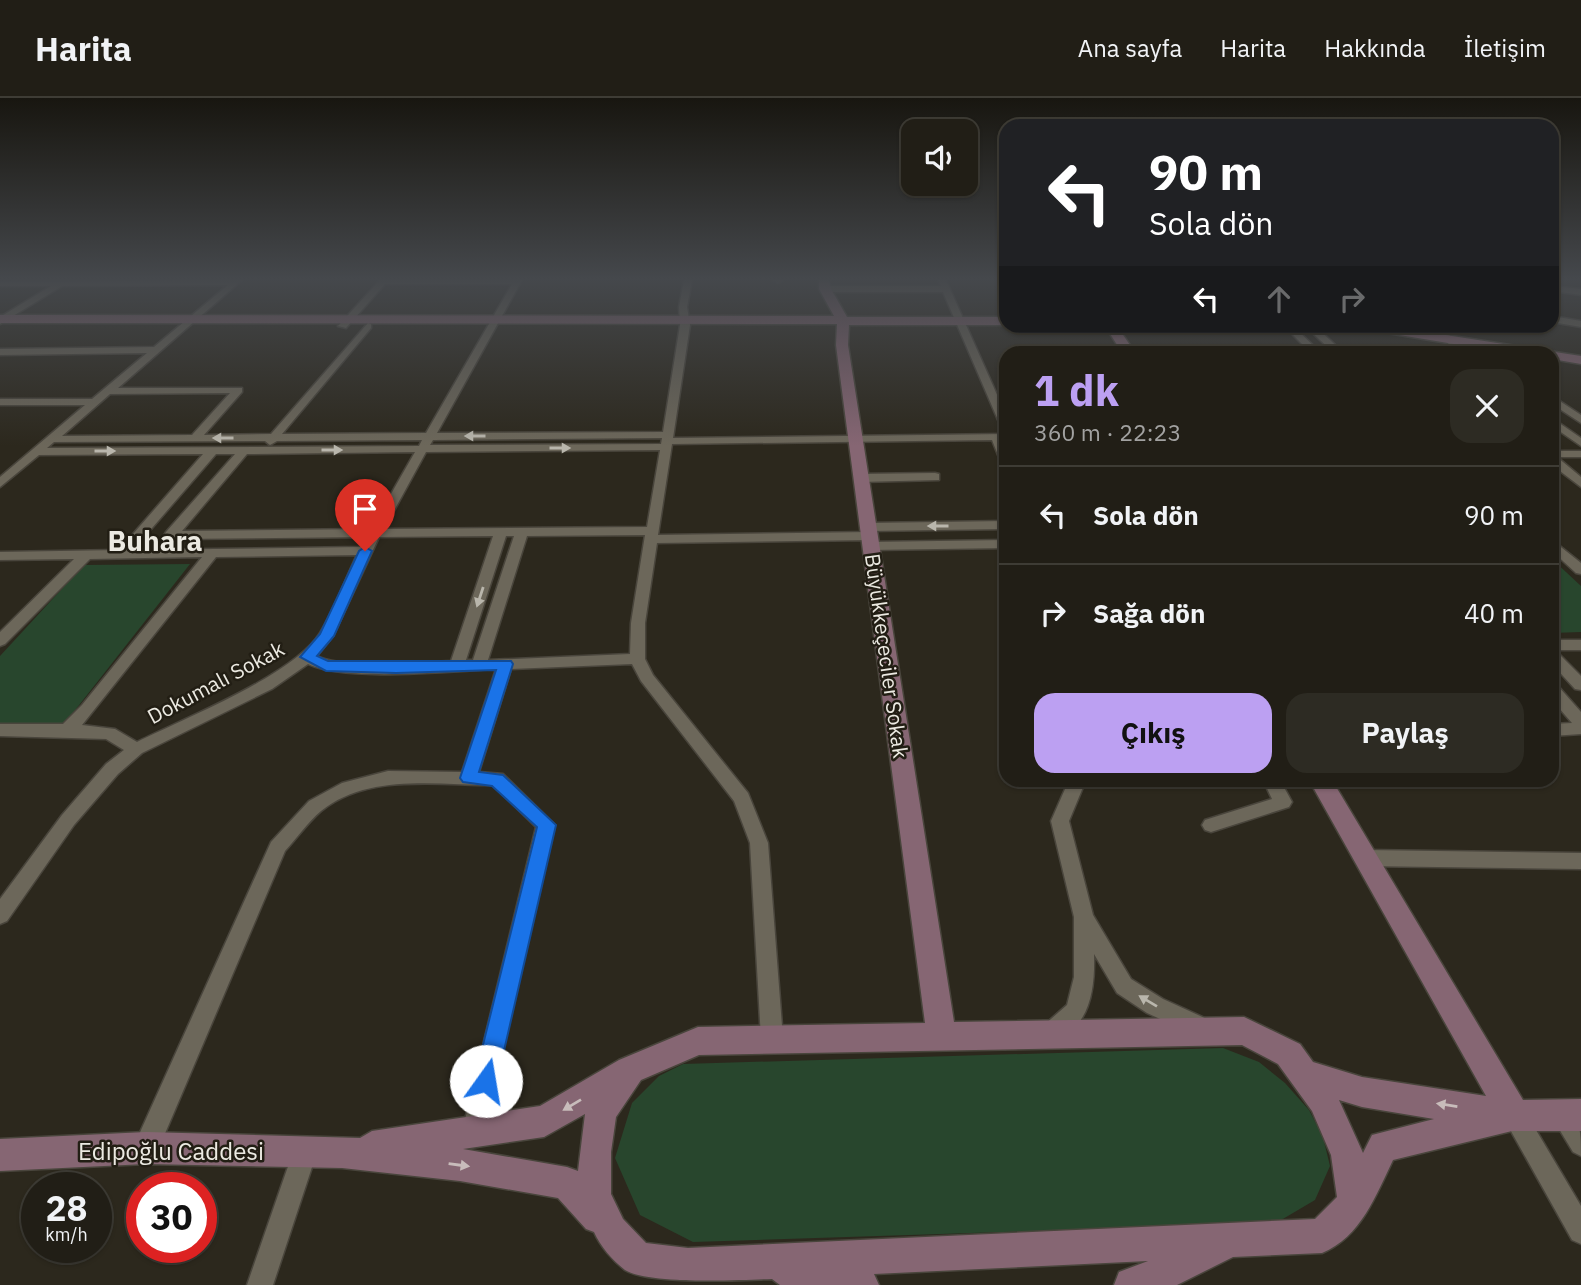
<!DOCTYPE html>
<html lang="tr">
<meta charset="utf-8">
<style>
:root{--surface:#211e16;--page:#2d2b23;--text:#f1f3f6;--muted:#a2a2a1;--line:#3e3c35;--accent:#bca0f2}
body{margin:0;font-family:"IBM Plex Sans",sans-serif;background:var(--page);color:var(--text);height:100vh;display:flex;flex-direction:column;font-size:26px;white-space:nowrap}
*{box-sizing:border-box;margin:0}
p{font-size:23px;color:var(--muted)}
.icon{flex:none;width:38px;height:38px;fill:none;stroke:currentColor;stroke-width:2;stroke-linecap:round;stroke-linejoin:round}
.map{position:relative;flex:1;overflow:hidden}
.sheet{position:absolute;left:999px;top:248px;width:560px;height:441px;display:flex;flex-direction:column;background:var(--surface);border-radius:21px;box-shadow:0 2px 5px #0004,0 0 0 2px var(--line)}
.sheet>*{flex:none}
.guide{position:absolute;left:999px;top:21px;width:560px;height:214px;border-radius:21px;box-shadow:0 2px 5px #0004,0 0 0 2px var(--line);background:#202124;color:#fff;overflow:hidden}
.buttons{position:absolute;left:901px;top:21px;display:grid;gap:14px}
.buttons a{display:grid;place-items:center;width:77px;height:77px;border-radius:14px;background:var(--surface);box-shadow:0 2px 5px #0004,0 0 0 2px var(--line);font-size:35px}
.speed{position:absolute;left:21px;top:1074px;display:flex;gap:14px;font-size:35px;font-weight:700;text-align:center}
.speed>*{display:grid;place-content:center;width:91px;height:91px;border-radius:50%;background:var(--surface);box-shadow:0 2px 5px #0004,0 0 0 2px var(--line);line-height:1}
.speed small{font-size:18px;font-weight:400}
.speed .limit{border:10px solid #d22;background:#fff;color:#111}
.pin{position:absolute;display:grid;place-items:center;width:60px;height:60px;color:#fff;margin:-72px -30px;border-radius:50% 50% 50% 0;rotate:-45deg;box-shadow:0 0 7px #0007}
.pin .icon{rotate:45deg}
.me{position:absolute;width:77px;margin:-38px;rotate:13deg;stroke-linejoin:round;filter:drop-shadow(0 0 5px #0008)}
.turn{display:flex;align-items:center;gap:24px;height:147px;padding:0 35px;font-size:32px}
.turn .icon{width:91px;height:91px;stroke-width:2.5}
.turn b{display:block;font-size:49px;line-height:60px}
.lanes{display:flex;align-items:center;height:66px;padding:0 35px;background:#0003;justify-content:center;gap:35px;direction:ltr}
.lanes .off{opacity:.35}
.round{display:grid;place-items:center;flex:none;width:74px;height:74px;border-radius:21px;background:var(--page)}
.overview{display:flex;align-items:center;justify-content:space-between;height:119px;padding:0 35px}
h1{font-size:42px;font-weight:800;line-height:52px;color:var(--accent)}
.cta{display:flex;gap:14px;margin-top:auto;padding:14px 35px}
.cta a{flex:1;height:80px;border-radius:21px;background:var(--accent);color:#111;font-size:28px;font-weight:800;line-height:80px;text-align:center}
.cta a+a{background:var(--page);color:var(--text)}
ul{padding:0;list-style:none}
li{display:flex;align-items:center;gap:21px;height:98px;padding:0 35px;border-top:2px solid var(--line)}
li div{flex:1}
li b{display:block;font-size:26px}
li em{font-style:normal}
header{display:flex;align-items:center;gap:42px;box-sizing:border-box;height:98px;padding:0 35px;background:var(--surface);border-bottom:2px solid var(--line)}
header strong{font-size:33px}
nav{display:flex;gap:38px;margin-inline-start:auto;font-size:24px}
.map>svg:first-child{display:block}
.green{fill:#28462d}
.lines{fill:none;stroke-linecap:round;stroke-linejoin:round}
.street-casing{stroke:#49453c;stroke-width:3}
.secondary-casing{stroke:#49453c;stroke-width:3}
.street{fill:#6c675a;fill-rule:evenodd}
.secondary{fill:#866673;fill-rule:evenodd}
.oneway{fill:#b9b6ac}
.oneway2{fill:#c8bcbb}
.route{fill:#1a73e8;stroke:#114b97;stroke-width:2}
.labels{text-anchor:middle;stroke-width:5;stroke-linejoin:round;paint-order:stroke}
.street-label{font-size:21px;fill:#eceae2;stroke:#221e14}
.near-street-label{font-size:24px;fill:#eceae2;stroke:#221e14}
.district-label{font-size:28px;font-weight:bold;fill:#eceae2;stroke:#221e14}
</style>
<header>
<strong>Harita</strong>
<nav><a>Ana sayfa</a><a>Harita</a><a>Hakkında</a><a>İletişim</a></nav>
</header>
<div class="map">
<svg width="1581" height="1187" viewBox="0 0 1581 1187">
<rect width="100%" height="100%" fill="#2c281d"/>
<!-- green -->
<path class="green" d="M1552 461 1581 488V534L1552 535Z
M190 466 65 625 0 626V558L84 467Z
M1223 950 1259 964 1285 985 1309 1012 1323 1039 1330 1068 1315 1102 1276 1125 693 1144 640 1117 615 1060 632 1005 659 978 683 966Z"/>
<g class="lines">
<!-- street casing -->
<g class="street-casing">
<path id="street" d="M242 182 118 290H242V294L204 337 271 336 368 225 371 226V230L282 336 426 335 512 186H385L346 230 338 228 380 182H522L437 335 663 334 680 227 679 209 684 182H692L687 209 690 227 673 340 1006 336V342H1004L1006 349V365L1000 362 992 342 672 346 658 437 869 434 875 438 869 442 657 445 645 525V561L653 577 748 695 768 745 783 941 780 948 772 952 764 948 761 941 750 745 734 703 641 583 632 566 511 571 479 674 503 676 555 727 482 1042 474 1046 466 1042 462 1034 536 729 493 687C437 687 368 675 321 713 308 724 297 740 285 753L155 1059 146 1062 137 1059 134 1050 137 1041 271 744 309 703 342 685 388 673 462 674 496 571C450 573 346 584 308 566L272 591 142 655 118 676 74 727 7 823 0 826V801L62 717 106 666 124 652 106 641 0 638V626H63L82 607 202 459 90 461 5 546 0 548V534L74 461 0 462V454L119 452 203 356 39 357 0 389V379L85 307H0V301H92L147 255 0 257V251L154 249 228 187 62 188 0 226V219L51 188H0V184ZM230 295 192 337 62 338 110 296ZM662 340 661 346 430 347 433 342ZM422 342 419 348 47 350 54 344 265 343 270 347 277 343ZM660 352 647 429 384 431 426 354ZM415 354 371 431 182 433 247 356ZM216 356H235L166 434 162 441 163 444H173L175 441 366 439 361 449 133 452ZM645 437 631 525 630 556 488 562 527 438ZM493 438 451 563C416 564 347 572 317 558L333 538 379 439ZM506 438H514L473 562H466ZM357 457C345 482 335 511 320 535 294 577 183 621 137 644L115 631 82 627 216 459Z
M772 182H781L782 183 778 185Z
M938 182H946L1006 317V332L1001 329 943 194H825L821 191 825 188H941Z
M1552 188 1581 191V197L1552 193Z
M1552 218 1581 223V229L1552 224Z
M1284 228H1293L1322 256H1312Z
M1305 228H1315L1345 256H1335Z
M1431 228H1440L1436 240 1428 238Z
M1447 237 1450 238 1470 256H1460L1442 240Z
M1476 242 1495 256H1484L1471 245Z
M1552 298 1581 317V325L1552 306Z
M1552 320 1581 340V348L1552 328Z
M1552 353H1581V359H1557L1581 379V389L1552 367Z
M935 375 939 376V382L860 384 854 380 860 376Z
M1006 423V431L868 433 862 429 868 425Z
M1006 442V450L870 452 863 448 870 444Z
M1552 442 1581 465V476L1576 475 1552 453Z
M1552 542H1581V552H1552Z
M1552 552 1557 554 1581 578V592L1575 591 1552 566Z
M1552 587 1558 588 1581 614V636L1552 638V626L1572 625 1552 602Z
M1069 682H1086L1069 723 1093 817 1131 881 1163 901 1209 922 1212 929 1209 936 1201 939 1193 936 1147 915 1117 895 1094 856C1095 893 1090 930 1051 945L1043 942 1040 935 1043 928 1067 907 1074 879V819L1051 723Z
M1263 682H1280L1292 704 1289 709 1211 734 1205 732 1202 727 1205 722 1272 701Z
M1365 752 1581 755V771L1365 768 1358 765 1356 760 1358 755Z
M1562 1004C1581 1014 1581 1037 1581 1058L1573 1054 1550 1016 1554 1008Z
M1515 1006 1523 1010 1581 1108V1146L1572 1142 1507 1026 1503 1018 1507 1010Z
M305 1042 314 1045 317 1054 273 1187H247L293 1054 296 1045Z"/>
</g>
<!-- secondary casing -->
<g class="secondary-casing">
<path id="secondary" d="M819 182H829L831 191 847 219H1006V227H849L848 247 954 924 1244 919 1300 946 1313 964 1362 979 1486 998 1309 682H1332L1523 1002 1581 1001V1033H1512L1393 1062C1376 1097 1361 1139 1322 1155L1233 1159 1177 1187H1114L1119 1174 1148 1163 874 1176 879 1187H780L772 1181C740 1182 650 1187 625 1172 613 1163 600 1148 594 1134L586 1131 558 1100 460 1083 342 1070 146 1066 0 1073V1041L146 1034 360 1040 372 1033 540 1008 619 962 698 929 925 925 836 247 837 226 0 225V217L834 218 819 191ZM1242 947 1278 966 1312 1013 1331 1057 1337 1099 1315 1121 688 1150 646 1145 623 1121 611 1096V1054L616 1019 641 982 699 957ZM1339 1002 1362 1009 1434 1021 1372 1037 1363 1055ZM585 1016 578 1073 567 1069 463 1051 544 1039Z
M1105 228H1117L1136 256H1123Z
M1363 228H1388L1581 258V266L1552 261V256H1515L1369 232Z"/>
</g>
<!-- street -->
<use href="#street" class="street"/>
<!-- secondary -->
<use href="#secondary" class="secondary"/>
</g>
<!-- one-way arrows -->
<defs><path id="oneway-solid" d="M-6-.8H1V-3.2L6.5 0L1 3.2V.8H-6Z" transform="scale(1.75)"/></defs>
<g class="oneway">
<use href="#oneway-solid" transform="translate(475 338) rotate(180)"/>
<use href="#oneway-solid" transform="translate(223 340) rotate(180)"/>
<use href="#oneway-solid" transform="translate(560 350)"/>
<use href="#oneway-solid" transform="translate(332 352)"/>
<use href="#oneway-solid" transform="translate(105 353)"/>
<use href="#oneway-solid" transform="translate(938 428) rotate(180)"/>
<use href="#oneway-solid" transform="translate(480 499) rotate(108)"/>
<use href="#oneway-solid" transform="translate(1148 903) rotate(-149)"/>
</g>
<g class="oneway2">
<use href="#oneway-solid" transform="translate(572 1007) rotate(149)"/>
<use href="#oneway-solid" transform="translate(1447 1007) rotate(-171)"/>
<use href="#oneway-solid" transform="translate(459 1067) rotate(8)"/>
</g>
<!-- sky -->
<linearGradient id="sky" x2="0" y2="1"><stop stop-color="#181610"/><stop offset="0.52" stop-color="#45484c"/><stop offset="1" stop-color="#45484c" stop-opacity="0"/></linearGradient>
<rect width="1581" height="348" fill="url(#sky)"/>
<!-- route -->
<path class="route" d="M365 449 372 453 334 538 317 558 328 563H511L513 566 479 674 503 677 556 727 497 983 494 991 486 994 478 991 474 983 537 729 492 688 463 684 460 680 496 572 396 575 326 573 300 559 320 536 359 453Z"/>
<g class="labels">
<!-- street labels -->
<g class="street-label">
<text transform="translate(886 558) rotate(82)" y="7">Büyükkeçeciler Sokak</text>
<text transform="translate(216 585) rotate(-28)" y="7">Dokumalı Sokak</text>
</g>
<!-- near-street labels -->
<g class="near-street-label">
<text x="171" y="1062">Edipoğlu Caddesi</text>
</g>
<!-- district labels -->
<g class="district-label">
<text x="155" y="453">Buhara</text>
</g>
</g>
</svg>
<div class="buttons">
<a><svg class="icon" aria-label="sound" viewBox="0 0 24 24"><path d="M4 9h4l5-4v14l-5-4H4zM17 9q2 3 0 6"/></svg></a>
</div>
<div class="speed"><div>28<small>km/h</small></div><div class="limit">30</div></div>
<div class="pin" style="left:365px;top:453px;background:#d93025"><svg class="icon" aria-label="arrive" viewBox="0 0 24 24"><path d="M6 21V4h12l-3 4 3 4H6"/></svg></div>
<svg class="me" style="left:486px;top:983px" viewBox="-20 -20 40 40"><circle r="19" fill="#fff"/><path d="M0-13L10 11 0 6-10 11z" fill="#1a73e8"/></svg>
<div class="guide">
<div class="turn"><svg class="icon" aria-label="left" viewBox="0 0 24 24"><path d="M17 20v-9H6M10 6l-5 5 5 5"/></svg><div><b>90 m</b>Sola dön</div></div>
<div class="lanes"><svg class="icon" aria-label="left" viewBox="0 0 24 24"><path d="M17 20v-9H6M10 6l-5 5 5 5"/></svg><svg class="icon off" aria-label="ahead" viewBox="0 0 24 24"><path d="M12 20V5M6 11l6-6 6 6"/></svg><svg class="icon off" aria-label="right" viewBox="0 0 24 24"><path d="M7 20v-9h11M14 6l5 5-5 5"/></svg></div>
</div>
<section class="sheet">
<div class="overview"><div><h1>1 dk</h1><p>360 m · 22:23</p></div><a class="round"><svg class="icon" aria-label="close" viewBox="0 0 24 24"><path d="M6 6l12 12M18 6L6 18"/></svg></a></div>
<ul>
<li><svg class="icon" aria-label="left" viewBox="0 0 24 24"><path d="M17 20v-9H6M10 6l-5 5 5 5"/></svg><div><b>Sola dön</b></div><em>90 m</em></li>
<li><svg class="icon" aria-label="right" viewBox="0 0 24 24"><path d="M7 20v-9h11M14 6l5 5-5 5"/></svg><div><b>Sağa dön</b></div><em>40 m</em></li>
</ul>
<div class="cta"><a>Çıkış</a><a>Paylaş</a></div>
</section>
</div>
